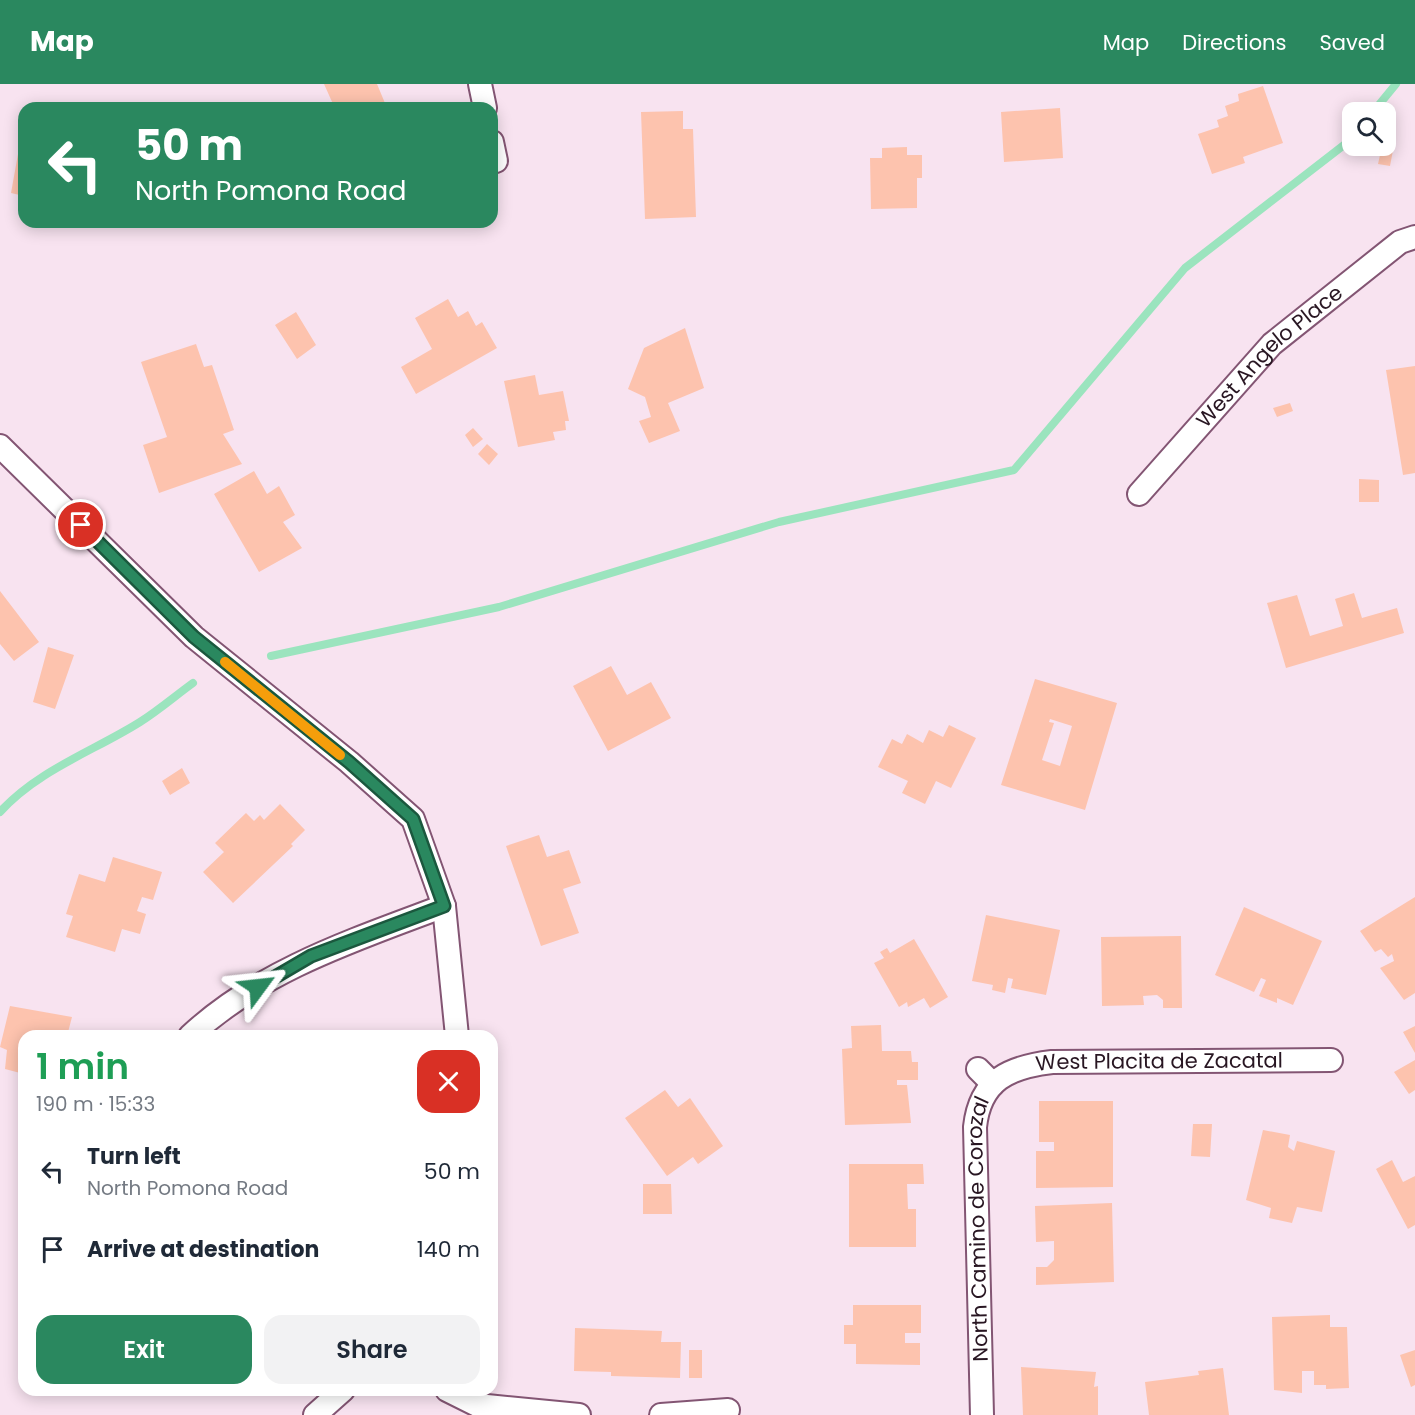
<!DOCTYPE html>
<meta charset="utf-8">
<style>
:root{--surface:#fff;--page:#f2f2f3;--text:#1f2937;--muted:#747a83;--accent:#2a885f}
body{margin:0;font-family:Poppins,sans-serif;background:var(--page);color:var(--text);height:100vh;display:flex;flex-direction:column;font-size:22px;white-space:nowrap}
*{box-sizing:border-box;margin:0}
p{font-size:20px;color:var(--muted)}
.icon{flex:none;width:33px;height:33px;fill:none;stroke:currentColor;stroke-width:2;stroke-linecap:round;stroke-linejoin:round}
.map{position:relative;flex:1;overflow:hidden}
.details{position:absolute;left:18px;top:946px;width:480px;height:366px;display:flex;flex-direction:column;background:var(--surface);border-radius:18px;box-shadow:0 3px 15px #0003}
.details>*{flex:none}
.top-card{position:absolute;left:18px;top:18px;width:480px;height:126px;border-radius:18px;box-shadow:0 3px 15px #0003;background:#2a885f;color:#fff;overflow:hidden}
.fabs{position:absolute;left:1342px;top:18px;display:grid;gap:12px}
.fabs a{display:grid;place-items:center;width:54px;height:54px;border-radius:12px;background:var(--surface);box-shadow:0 3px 15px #0003;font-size:30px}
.pin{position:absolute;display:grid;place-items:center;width:51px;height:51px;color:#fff;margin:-26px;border:3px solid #fff;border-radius:50%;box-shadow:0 2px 6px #0007}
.me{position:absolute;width:66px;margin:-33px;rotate:60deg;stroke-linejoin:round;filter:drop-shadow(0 0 4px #0008)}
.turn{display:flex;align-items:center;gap:21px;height:126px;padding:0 18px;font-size:27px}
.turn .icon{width:78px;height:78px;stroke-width:2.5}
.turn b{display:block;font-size:42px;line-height:51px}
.round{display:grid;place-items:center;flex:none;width:63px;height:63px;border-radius:18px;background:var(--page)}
.summary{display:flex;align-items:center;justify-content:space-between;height:102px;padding:0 18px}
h1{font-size:36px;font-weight:600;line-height:45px;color:#1e9e55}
.cta{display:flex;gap:12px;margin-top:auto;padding:12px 18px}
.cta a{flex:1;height:69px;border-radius:18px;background:var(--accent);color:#fff;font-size:24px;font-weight:600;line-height:69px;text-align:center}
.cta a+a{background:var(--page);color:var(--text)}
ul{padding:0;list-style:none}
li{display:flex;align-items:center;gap:18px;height:78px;padding:0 18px}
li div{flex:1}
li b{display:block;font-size:22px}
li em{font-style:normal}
header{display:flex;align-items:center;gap:36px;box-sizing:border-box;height:84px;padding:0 30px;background:var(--accent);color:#fff}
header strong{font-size:28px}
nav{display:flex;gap:33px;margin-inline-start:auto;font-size:21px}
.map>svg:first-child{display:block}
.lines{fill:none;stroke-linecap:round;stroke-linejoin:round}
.stream{stroke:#9be4be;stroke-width:8}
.building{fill:#fdc3ae;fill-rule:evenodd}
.minor-casing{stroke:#835573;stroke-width:26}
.minor{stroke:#fff;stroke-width:22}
.route-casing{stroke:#1b583e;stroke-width:15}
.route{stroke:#2a885f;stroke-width:10}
.slow{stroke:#f59e0b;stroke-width:10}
.labels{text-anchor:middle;stroke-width:6;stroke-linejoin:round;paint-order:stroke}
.street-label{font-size:21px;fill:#281622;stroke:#f8e3f0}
</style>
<header>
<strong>Map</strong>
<nav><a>Map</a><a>Directions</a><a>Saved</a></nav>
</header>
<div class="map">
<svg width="1415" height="1331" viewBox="0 0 1415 1331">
<rect width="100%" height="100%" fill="#f8e3f0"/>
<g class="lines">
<!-- stream -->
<path class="stream" d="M1373 28 1396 0
M271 572 499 523 779 438 1014 386 1185 184 1353 54
M0 728C38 686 94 667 140 638 159 626 175 612 193 599"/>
</g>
<!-- building -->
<path class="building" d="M324 0H377L387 24H325L333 20Z
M1263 2 1283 59 1243 73 1245 79 1212 90 1198 50 1219 43 1217 36 1228 32 1225 22 1239 17 1238 10Z
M1060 24 1063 74 1004 78 1001 28Z
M683 27V45H693L696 133 645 135 641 28Z
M1386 54 1395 56 1390 82 1378 80 1382 62H1386Z
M907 63V71H922V94H917V124L871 125 870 74H882V64Z
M18 70 24 71V112L11 109Z
M448 215 458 233 468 227 476 242 482 238 497 264 416 310 401 283 432 265 415 234Z
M296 228 316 261 297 275 275 241Z
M685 244 704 304 668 319 680 347 649 359 639 337 651 333 645 313 628 305 644 264Z
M196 260 204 283 212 281 234 346 223 350 242 380 159 409 143 361 167 353 141 278Z
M1415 282V389L1403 391 1386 286Z
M535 291 539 311 563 307 569 337H565L566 346 553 348 555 356 518 363 504 297Z
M1290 319 1293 327 1277 333 1273 324Z
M473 344 483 355 473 363 465 351Z
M487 360 498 370 489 381 478 370Z
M254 387 267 410 279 402 295 431 283 438 302 464 259 488 214 410Z
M1359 395 1379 396V418H1359Z
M0 507 39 558 14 577 0 560Z
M1354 509 1362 534 1397 524 1404 549 1286 584 1267 519 1297 511 1310 552 1343 542 1335 515Z
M48 563 74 571 55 625 33 618Z
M611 582 627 611 651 598 671 634 608 667 573 602Z
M1035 595 1117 619 1085 726 1001 701ZM1050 635 1072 642 1060 682 1042 676 1054 639 1049 638Z
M949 641 976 654 951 704 936 697 925 720 902 709 908 697 878 683 892 655 902 660 907 650 923 659 929 646 943 653Z
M182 684 190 699 170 711 162 697Z
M280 720 305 746 291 760 293 762 233 819 203 788 224 768 215 759 246 729 254 737 260 731 264 736Z
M539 751 547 773 569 766 581 799 563 805 579 849 541 862 506 762Z
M113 773 162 788 153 816 142 813 137 827 146 830 140 850 122 845 115 868 66 853 73 832 66 830 79 790 105 798Z
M1415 813V909L1404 916 1380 884 1394 877 1392 870 1388 873 1381 865 1375 868 1360 847Z
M1244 823 1322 857 1293 921 1277 914V919L1259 912 1266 896 1261 894 1254 908 1215 891Z
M986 831 1060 846 1046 911 1011 904 1013 895 1008 894 1005 909 992 906 993 901 972 897Z
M1181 852 1182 924H1163V916L1157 911 1143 912 1144 921 1102 922 1101 853Z
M914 855 948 913 930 924 924 914 908 923 907 918 899 923 874 879 884 874 880 868 887 864 890 869Z
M10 922 72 933 67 952H24V990L5 985 7 966 0 963Z
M881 941 882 967H911L912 978H918V996H897V1001H907L911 1039 845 1041 842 965 852 964 851 942Z
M1415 942V969L1403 948Z
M1415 976V1006L1409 1010 1394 988Z
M665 1006 678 1023 690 1014 723 1062 698 1080 693 1073 667 1092 625 1034Z
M1039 1017H1113V1103L1036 1104V1067H1054V1058H1039Z
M1193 1040H1212L1210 1073 1191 1072Z
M1263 1046 1290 1051 1288 1063 1294 1067 1297 1057 1335 1067 1322 1128 1297 1123 1292 1139 1269 1134 1271 1124 1246 1116Z
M1392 1076 1403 1098 1415 1092V1141L1408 1145 1376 1085Z
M849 1080H923L924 1100H907L908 1125H916V1163H849Z
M643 1100H671L672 1130H643Z
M1112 1119 1114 1198 1036 1201V1183H1047L1054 1176V1157L1036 1158 1035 1122Z
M853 1221H921V1249H905V1259H920V1281L856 1280V1260H844V1241H853Z
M1330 1231V1243H1347L1349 1304 1326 1305V1301H1314V1287H1302V1309L1274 1306 1272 1233Z
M575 1244 662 1247 661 1258H681L680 1294 611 1292V1288L574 1287Z
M689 1266H702V1294H689Z
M1415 1266V1301L1411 1303 1400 1271Z
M1021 1283 1096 1288 1094 1303 1098 1302V1331H1023Z
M1223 1284 1229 1331H1149L1145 1298 1199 1291 1198 1287Z"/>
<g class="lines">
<!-- minor casing -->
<g class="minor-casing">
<g id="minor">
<path d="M480 0 485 24"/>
<path d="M492 58 496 77"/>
<path d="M0 362 194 553 349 678 413 735 444 822 457 952"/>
<path id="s1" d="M1139 410 1272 260 1400 158 1415 153"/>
<path d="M190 952C261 886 354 856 444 822"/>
<path d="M978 985 993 1000"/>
<path d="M447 1306 477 1321 579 1331"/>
<path d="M315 1331 343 1306"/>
<path d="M661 1331 728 1326"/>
<path id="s2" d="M982 1331 975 1043C980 996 1009 983 1052 978L1331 976"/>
</g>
</g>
<!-- minor -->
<use href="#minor" class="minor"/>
</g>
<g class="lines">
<!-- route casing -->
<g class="route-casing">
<path id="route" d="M81 441 194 553 349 678 413 735 444 822 311 872 258 903"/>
</g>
<!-- route -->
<use href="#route" class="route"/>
<!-- slow -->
<path class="slow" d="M225 578 340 671"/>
</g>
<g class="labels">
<!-- street labels -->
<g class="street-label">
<text dy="7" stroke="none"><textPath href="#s1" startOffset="190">West Angelo Place</textPath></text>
<text dy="7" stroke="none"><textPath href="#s2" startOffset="507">West Placita de Zacatal</textPath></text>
<text dy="7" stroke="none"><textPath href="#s2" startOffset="186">North Camino de Corozal</textPath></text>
</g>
</g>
</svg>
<div class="fabs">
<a><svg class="icon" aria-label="search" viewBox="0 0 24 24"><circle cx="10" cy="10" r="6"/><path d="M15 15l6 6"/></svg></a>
</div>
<div class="pin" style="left:81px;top:441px;background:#d93025"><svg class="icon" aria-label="arrive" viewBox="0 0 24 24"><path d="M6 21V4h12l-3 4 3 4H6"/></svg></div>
<svg class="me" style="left:258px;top:903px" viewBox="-20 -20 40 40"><path d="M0-17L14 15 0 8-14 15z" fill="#2a885f" stroke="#fff" stroke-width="4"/></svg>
<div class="top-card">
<div class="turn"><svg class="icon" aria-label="left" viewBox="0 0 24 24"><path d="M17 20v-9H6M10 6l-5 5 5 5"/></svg><div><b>50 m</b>North Pomona Road</div></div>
</div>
<section class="details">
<div class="summary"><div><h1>1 min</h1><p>190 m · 15:33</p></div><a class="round" style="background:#d93025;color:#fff"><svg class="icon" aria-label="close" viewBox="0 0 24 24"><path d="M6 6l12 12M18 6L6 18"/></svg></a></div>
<ul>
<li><svg class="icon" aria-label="left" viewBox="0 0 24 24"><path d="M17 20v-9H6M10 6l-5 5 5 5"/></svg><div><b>Turn left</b><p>North Pomona Road</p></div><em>50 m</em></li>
<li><svg class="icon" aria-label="arrive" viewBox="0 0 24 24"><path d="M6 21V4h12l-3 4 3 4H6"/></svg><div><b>Arrive at destination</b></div><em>140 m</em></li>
</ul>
<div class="cta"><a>Exit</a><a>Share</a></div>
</section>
</div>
